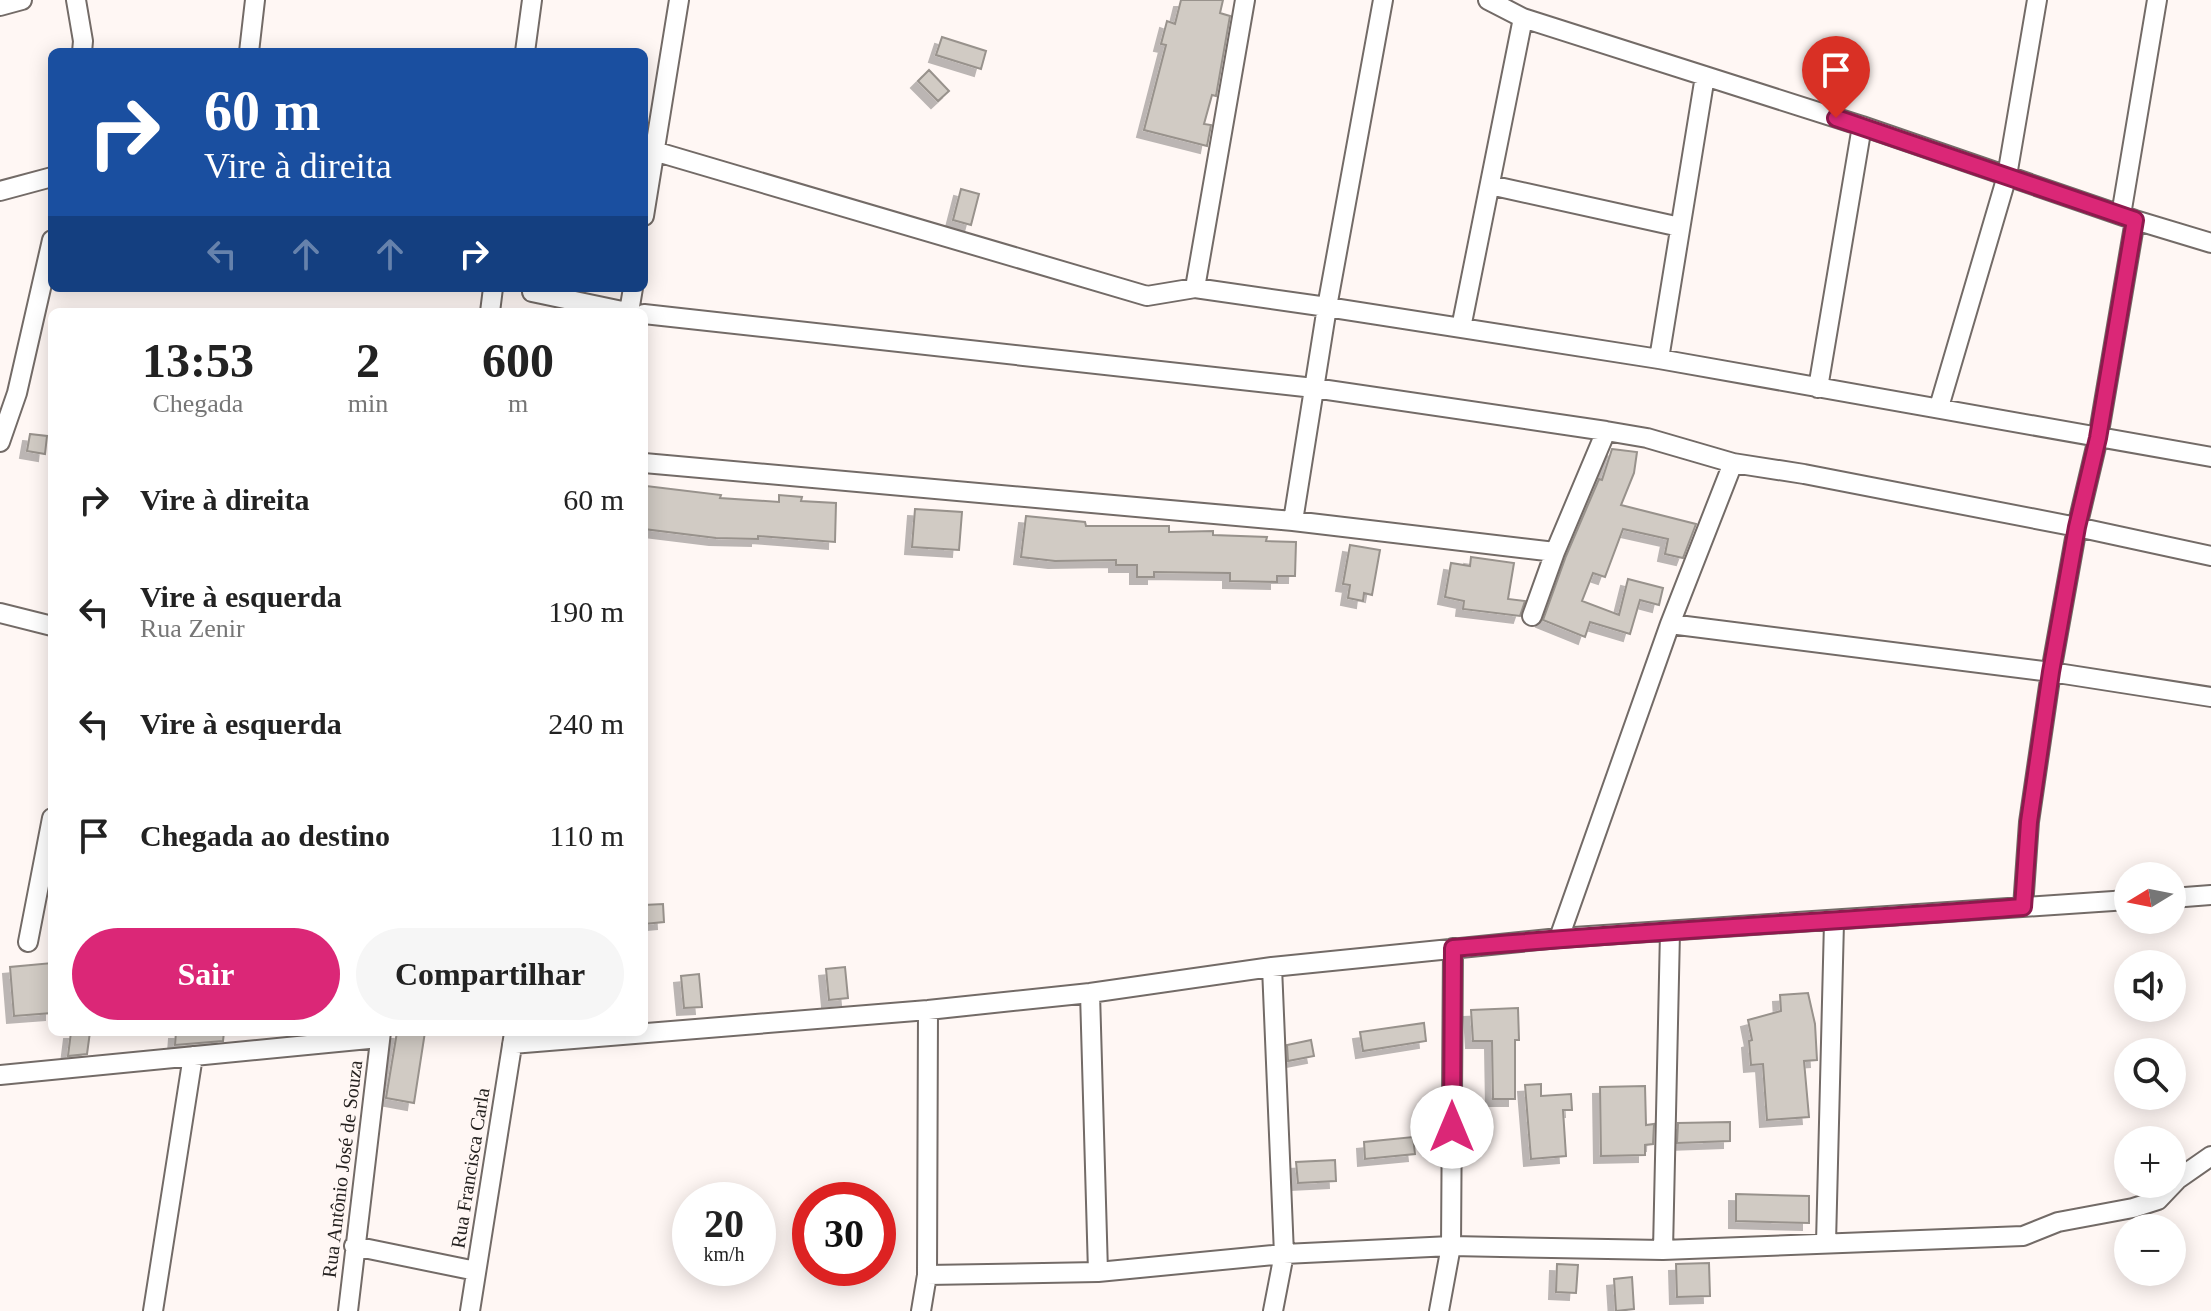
<!DOCTYPE html>
<html lang="pt">
<meta charset="utf-8">
<style>
:root{--surface:#fff;--page:#f6f6f6;--text:#222;--muted:#767676;--accent:#db2777}
body{margin:0;font-family:"Times New Roman",serif;background:var(--page);color:var(--text);height:100vh;display:flex;flex-direction:column;font-size:30px;white-space:nowrap}
*{box-sizing:border-box;margin:0}
p{font-size:26px;color:var(--muted)}
.icon{flex:none;width:44px;height:44px;fill:none;stroke:currentColor;stroke-width:2;stroke-linecap:round;stroke-linejoin:round}
.map{position:relative;flex:1;overflow:hidden}
.details{position:absolute;left:48px;top:308px;width:600px;height:728px;display:flex;flex-direction:column;background:var(--surface);border-radius:12px;box-shadow:0 4px 20px #0003}
.details>*{flex:none}
.banner{position:absolute;left:48px;top:48px;width:600px;height:244px;border-radius:12px;box-shadow:0 4px 20px #0003;background:#1a4fa0;color:#fff;overflow:hidden}
.needle{width:52px;rotate:260deg}
.tools{position:absolute;left:2114px;top:862px;display:grid;gap:16px}
.tools a{display:grid;place-items:center;width:72px;height:72px;border-radius:50%;background:var(--surface);box-shadow:0 4px 20px #0003;font-size:40px}
.speed{position:absolute;left:672px;top:1182px;display:flex;gap:16px;font-size:40px;font-weight:700;text-align:center}
.speed>*{display:grid;place-content:center;width:104px;height:104px;border-radius:50%;background:var(--surface);box-shadow:0 4px 20px #0003;line-height:1}
.speed small{font-size:20px;font-weight:400}
.speed .limit{border:12px solid #d22;background:#fff;color:#111}
.pin{position:absolute;display:grid;place-items:center;width:68px;height:68px;color:#fff;margin:-82px -34px;border-radius:50% 50% 50% 0;rotate:-45deg;box-shadow:0 0 8px #0007}
.pin .icon{rotate:45deg}
.me{position:absolute;width:88px;margin:-44px;rotate:0deg;stroke-linejoin:round;filter:drop-shadow(0 0 6px #0008)}
.turn{display:flex;align-items:center;gap:28px;height:168px;padding:0 24px;font-size:36px}
.turn .icon{width:104px;height:104px;stroke-width:2.5}
.turn b{display:block;font-size:56px;line-height:68px}
.lanes{display:flex;align-items:center;height:76px;padding:0 24px;background:#0003;justify-content:center;gap:40px;direction:ltr}
.lanes .off{opacity:.35}
.eta{display:flex;justify-content:space-evenly;align-items:center;height:136px;text-align:center}
.eta b{font-size:48px;font-weight:600;line-height:56px}
.button{display:flex;gap:16px;margin-top:auto;padding:16px 24px}
.button a{flex:1;height:92px;border-radius:48px;background:var(--accent);color:#fff;font-size:32px;font-weight:600;line-height:92px;text-align:center}
.button a+a{background:var(--page);color:var(--text)}
ul{padding:0;list-style:none}
li{display:flex;align-items:center;gap:24px;height:112px;padding:0 24px}
li div{flex:1}
li b{display:block;font-size:30px}
li em{font-style:normal}
.map>svg:first-child{display:block}
.building{fill:#d1cbc4;stroke:#98928c;stroke-width:2;filter:url(#shadow)}
.lines{fill:none;stroke-linecap:round;stroke-linejoin:round}
.minor-casing{stroke:#736b67;stroke-width:22}
.minor{stroke:#fff;stroke-width:18}
.route-casing{stroke:#8e194d;stroke-width:20}
.route{stroke:#db2777;stroke-width:14}
.labels{text-anchor:middle;stroke-width:6;stroke-linejoin:round;paint-order:stroke}
.street-label{font-size:20px;fill:#252220;stroke:#fff7f4}
</style>
<div class="map">
<svg width="2211" height="1311" viewBox="0 0 2211 1311">
<defs>
<filter id="shadow"><feDropShadow dx="-7" dy="7" stdDeviation="0" flood-color="#0004"/></filter>
</defs>
<rect width="100%" height="100%" fill="#fff7f4"/>
<!-- building -->
<path class="building" d="M1181 0H1223L1220 13 1230 16 1216 96 1212 95 1204 124 1211 125 1207 146 1144 130 1166 45 1161 44 1167 21 1175 24Z
M942 37 986 51 981 69 936 55Z
M929 70 949 91 938 101 918 81Z
M961 189 979 194 971 225 953 220Z
M30 434 47 436 45 454 27 451Z
M1612 449 1637 452 1634 473 1621 505 1696 524 1683 558 1665 554 1668 539 1623 529 1605 577 1593 573 1582 601 1619 615 1628 579 1663 588 1659 605 1640 600 1630 634 1590 622 1585 637 1543 620 1566 556 1599 479 1602 480Z
M646 486 721 495 720 498 779 502V495L802 497 801 501 836 503 835 542 758 536V539L716 538 644 529Z
M915 509 962 512 959 550 912 547Z
M1026 516 1085 522 1086 526H1169V532L1213 531V535L1267 537 1266 541 1296 542 1295 576H1277V582L1230 581V573L1154 572V577H1137V565H1116V560L1055 561 1021 557Z
M1350 545 1380 550 1372 595 1364 593 1363 601 1348 598 1350 585 1343 584Z
M1471 557 1514 563 1508 599 1525 601 1520 616 1463 609 1464 601 1445 597 1451 563 1470 566Z
M663 904 664 922 644 924V905Z
M52 963V1013L14 1016 10 967Z
M845 967 848 998 829 1000 826 969Z
M699 974 702 1007 684 1008 681 976Z
M1808 993 1815 1024 1817 1060 1804 1061 1809 1117 1767 1120 1763 1064 1751 1065 1749 1041 1752 1040 1748 1020 1781 1011 1780 995Z
M1518 1008 1519 1040H1515V1099H1493L1492 1041H1473L1471 1010Z
M1424 1023 1426 1041 1363 1051 1360 1032Z
M71 1032H90L87 1054 68 1056Z
M176 1032H224L223 1041 175 1045Z
M397 1032H425L414 1103 386 1098Z
M1311 1040 1314 1056 1288 1061 1287 1045Z
M1541 1084V1096L1571 1094 1572 1110H1563L1566 1156 1531 1159 1525 1085Z
M1645 1086 1646 1125 1654 1124 1653 1144 1645 1145V1155L1601 1156 1600 1087Z
M1730 1122V1141L1677 1143 1678 1123Z
M1413 1137 1415 1154 1365 1159 1364 1142Z
M1335 1160 1336 1181 1298 1183 1296 1162Z
M1736 1194 1809 1196V1223L1736 1221Z
M1709 1263 1710 1296 1677 1297 1676 1264Z
M1557 1264 1578 1265 1576 1293 1556 1292Z
M1632 1277 1634 1309 1616 1311 1614 1279Z"/>
<g class="lines">
<!-- minor casing -->
<g class="minor-casing">
<path id="minor" d="M76 0 83 41 82 52
M1488 0 1523 18 1862 126 2135 220 2211 243
M0 6 22 0
M249 52 255 0
M525 52 532 0
M654 151 1147 296 1195 288 1327 307 1659 359 2211 457
M1490 185 1680 227
M0 191 52 177
M2121 215 2157 0
M644 216 679 0
M1195 288 1245 0
M532 292 627 312
M490 312 493 288
M629 312 633 288
M644 314 1314 388 1606 431 1647 438 1733 463 1804 474 2077 527 2211 556
M1461 328 1523 18
M1659 359 1705 76
M1818 388 1862 126
M1939 407 2007 176 2037 0
M0 442 17 393 52 240
M644 463 1293 521 1555 552
M1293 521 1327 307 1383 0
M0 613 52 626
M1532 616 1555 552 1606 431
M1670 624 2051 672 2211 697
M2172 898 2211 895
M2023 907 2029 822 2051 672 2077 527 2098 438 2135 220
M1559 938 1670 624 1733 463
M28 942 52 818
M1272 967 1284 1254 1273 1311
M1090 993 1098 1272
M512 1044 928 1010 1090 993 1272 967 1559 938 2128 900
M0 1075 379 1038
M1826 1243 1834 922
M354 1246 476 1271
M1663 1250 1670 932
M927 1275 1098 1272 1284 1254 1451 1246 1663 1250 2023 1236 2058 1222 2133 1208 2158 1200 2178 1179 2211 1156
M153 1311 193 1056
M348 1311 381 1032
M470 1311 514 1033
M921 1311 927 1275 928 1010
M1439 1311 1451 1246 1453 948"/>
</g>
<!-- minor -->
<use href="#minor" class="minor"/>
</g>
<g class="lines">
<!-- route casing -->
<g class="route-casing">
<path id="route" d="M1452 1127 1453 948C1643 931 1833 922 2023 907L2029 822 2051 672 2077 527 2098 438 2135 220 1836 118"/>
</g>
<!-- route -->
<use href="#route" class="route"/>
</g>
<g class="labels">
<!-- street labels -->
<g class="street-label">
<text transform="translate(470 1168) rotate(-81)" y="7">Rua Francisca Carla</text>
<text transform="translate(342 1169) rotate(-83)" y="7">Rua Antônio José de Souza</text>
</g>
</g>
</svg>
<div class="tools">
<a><svg class="needle" viewBox="-14 -14 28 28"><path d="M0-13l5 13h-10z" fill="#e53935"/><path d="M0 13l5-13h-10z" fill="#767676"/></svg></a>
<a><svg class="icon" aria-label="sound" viewBox="0 0 24 24"><path d="M4 9h4l5-4v14l-5-4H4zM17 9q2 3 0 6"/></svg></a>
<a><svg class="icon" aria-label="search" viewBox="0 0 24 24"><circle cx="10" cy="10" r="6"/><path d="M15 15l6 6"/></svg></a>
<a>+</a>
<a>−</a>
</div>
<div class="speed"><div>20<small>km/h</small></div><div class="limit">30</div></div>
<div class="pin" style="left:1836px;top:118px;background:#d93025"><svg class="icon" aria-label="arrive" viewBox="0 0 24 24"><path d="M6 21V4h12l-3 4 3 4H6"/></svg></div>
<svg class="me" style="left:1452px;top:1127px" viewBox="-20 -20 40 40"><circle r="19" fill="#fff"/><path d="M0-13L10 11 0 6-10 11z" fill="#db2777"/></svg>
<div class="banner">
<div class="turn"><svg class="icon" aria-label="right" viewBox="0 0 24 24"><path d="M7 20v-9h11M14 6l5 5-5 5"/></svg><div><b>60 m</b>Vire à direita</div></div>
<div class="lanes"><svg class="icon off" aria-label="left" viewBox="0 0 24 24"><path d="M17 20v-9H6M10 6l-5 5 5 5"/></svg><svg class="icon off" aria-label="ahead" viewBox="0 0 24 24"><path d="M12 20V5M6 11l6-6 6 6"/></svg><svg class="icon off" aria-label="ahead" viewBox="0 0 24 24"><path d="M12 20V5M6 11l6-6 6 6"/></svg><svg class="icon" aria-label="right" viewBox="0 0 24 24"><path d="M7 20v-9h11M14 6l5 5-5 5"/></svg></div>
</div>
<section class="details">
<div class="eta">
<div><b>13:53</b><p>Chegada</p></div>
<div><b>2</b><p>min</p></div>
<div><b>600</b><p>m</p></div>
</div>
<ul>
<li><svg class="icon" aria-label="right" viewBox="0 0 24 24"><path d="M7 20v-9h11M14 6l5 5-5 5"/></svg><div><b>Vire à direita</b></div><em>60 m</em></li>
<li><svg class="icon" aria-label="left" viewBox="0 0 24 24"><path d="M17 20v-9H6M10 6l-5 5 5 5"/></svg><div><b>Vire à esquerda</b><p>Rua Zenir</p></div><em>190 m</em></li>
<li><svg class="icon" aria-label="left" viewBox="0 0 24 24"><path d="M17 20v-9H6M10 6l-5 5 5 5"/></svg><div><b>Vire à esquerda</b></div><em>240 m</em></li>
<li><svg class="icon" aria-label="arrive" viewBox="0 0 24 24"><path d="M6 21V4h12l-3 4 3 4H6"/></svg><div><b>Chegada ao destino</b></div><em>110 m</em></li>
</ul>
<div class="button"><a>Sair</a><a>Compartilhar</a></div>
</section>
</div>
